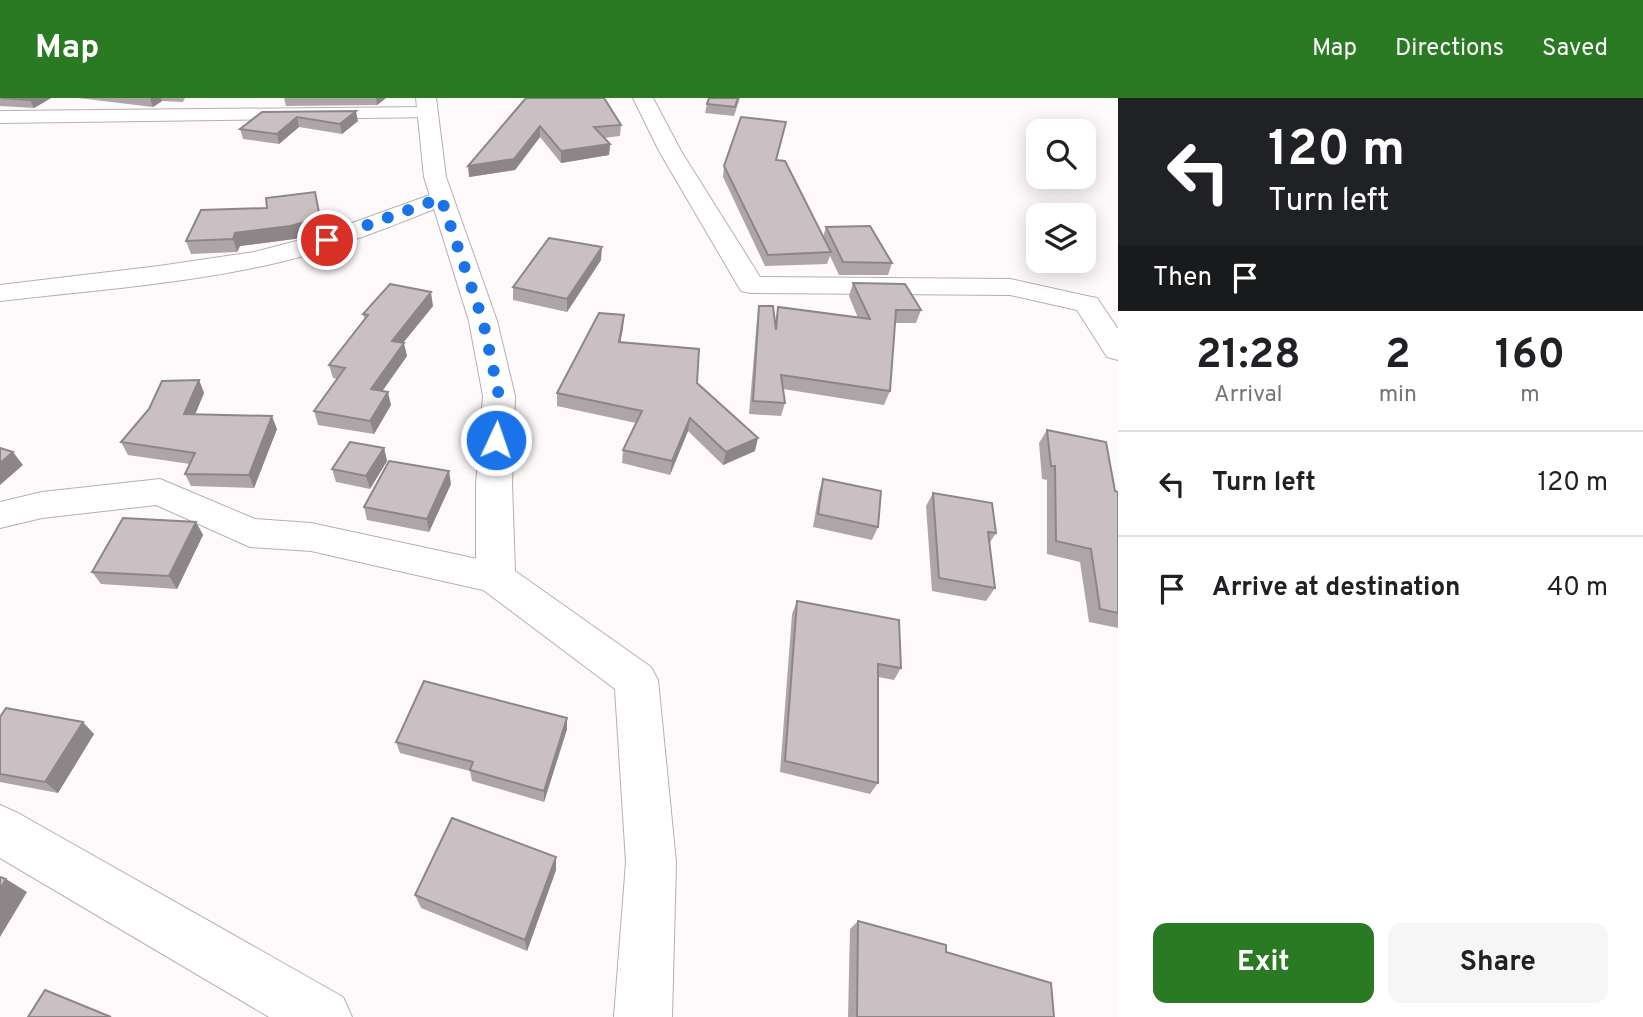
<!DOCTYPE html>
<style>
:root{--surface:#fff;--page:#f6f6f6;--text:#202124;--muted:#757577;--line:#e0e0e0;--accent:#2a7a23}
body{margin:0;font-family:Overpass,sans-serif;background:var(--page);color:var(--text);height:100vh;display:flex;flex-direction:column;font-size:26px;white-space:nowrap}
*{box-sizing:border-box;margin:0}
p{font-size:23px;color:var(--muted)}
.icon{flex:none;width:38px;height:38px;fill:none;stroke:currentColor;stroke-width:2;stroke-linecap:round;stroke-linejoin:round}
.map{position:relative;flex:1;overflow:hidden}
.sheet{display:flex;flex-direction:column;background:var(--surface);width:525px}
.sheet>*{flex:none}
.banner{background:#202124;color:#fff;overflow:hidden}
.fabs{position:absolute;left:1026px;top:21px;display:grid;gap:14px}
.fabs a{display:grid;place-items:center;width:70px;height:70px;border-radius:14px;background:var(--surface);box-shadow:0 4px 18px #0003;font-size:35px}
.pin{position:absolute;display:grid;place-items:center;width:60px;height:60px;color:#fff;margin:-30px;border:4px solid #fff;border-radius:50%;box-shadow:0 2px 7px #0007}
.me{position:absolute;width:77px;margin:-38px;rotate:3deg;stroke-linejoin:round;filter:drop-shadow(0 0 5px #0008)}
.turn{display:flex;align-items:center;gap:24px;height:147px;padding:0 35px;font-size:32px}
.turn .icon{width:91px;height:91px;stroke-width:2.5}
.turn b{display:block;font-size:49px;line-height:60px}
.then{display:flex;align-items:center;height:66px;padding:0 35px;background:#0003;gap:14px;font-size:26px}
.eta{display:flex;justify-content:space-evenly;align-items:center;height:119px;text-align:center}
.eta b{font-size:42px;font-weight:700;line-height:49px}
.cta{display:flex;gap:14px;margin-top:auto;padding:14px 35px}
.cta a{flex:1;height:80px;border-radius:14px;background:var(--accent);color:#fff;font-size:28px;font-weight:700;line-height:80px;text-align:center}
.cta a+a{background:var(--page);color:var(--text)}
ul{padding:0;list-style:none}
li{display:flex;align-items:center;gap:21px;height:105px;padding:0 35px;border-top:2px solid var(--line)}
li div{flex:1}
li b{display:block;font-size:26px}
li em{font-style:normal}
header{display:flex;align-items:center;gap:42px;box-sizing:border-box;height:98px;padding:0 35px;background:var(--accent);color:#fff}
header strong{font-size:33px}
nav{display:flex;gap:38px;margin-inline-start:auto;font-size:24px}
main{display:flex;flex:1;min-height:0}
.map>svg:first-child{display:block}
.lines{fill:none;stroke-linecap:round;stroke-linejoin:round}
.street-casing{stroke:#b8aeb2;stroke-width:2}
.secondary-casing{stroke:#b8aeb2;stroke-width:2}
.street{fill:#fff;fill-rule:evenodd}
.secondary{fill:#fff;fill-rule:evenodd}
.wall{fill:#aea5a9}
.shaded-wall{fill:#8d8689}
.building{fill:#cac0c4;stroke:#8d8689;stroke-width:2}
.route{stroke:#1a73e8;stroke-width:12;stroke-dasharray:0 21.6}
</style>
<header>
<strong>Map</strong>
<nav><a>Map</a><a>Directions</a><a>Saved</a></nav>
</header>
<main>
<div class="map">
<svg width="1118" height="919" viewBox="0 0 1118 919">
<rect width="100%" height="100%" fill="#fefafc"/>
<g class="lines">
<!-- street casing -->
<g class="street-casing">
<path id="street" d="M633 0H653L681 53 760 179 1010 181 1087 198 1097 200 1118 231V262L1107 259 1077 212 1010 197 751 195 741 193 659 53Z
M428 9 435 11 438 15 435 19 0 25V13Z
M441 93 449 95 453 100 449 105C385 131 321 157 253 170 170 187 84 193 0 203V187L159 168 254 154 316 138Z
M160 381 255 421 311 425 496 465 510 469 516 480 510 491 496 495 311 453 250 449 156 407 42 420 0 430V404L42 394Z
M0 707 18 715 343 899 352 919H269L0 760Z"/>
</g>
<!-- secondary casing -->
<g class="secondary-casing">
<path id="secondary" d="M416 0H436L446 79 497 223 515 298 512 386 515 473 651 569 658 582 676 764 672 919H614L626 764 615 591 482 491 476 480V386L483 298 469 223 424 79Z"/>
</g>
<!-- street -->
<use href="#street" class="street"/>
<!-- secondary -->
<use href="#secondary" class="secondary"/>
</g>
<!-- wall -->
<path class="wall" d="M0 0H51L34 10 0 8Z
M78 0H185L183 4 162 3 153 9Z
M284 0H386L377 7 286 8Z
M526 0 607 4 621 27 620 38 604 40 610 46 609 57 561 65 540 39 515 72 469 79Z
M709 0H740L734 18 705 15 707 6Z
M262 14 358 23 342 36 299 29 279 46 243 41 240 31Z
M776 62 823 139 826 129 892 165 888 177H839L830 158 827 166 765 168 723 79 724 68Z
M315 94 323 133 294 141 240 148 237 154 191 156 186 143 267 110Z
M601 162 567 214 513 202V189Z
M853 185 921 212 916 225H895L890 293 884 307 783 291 785 305 781 318 749 316 757 222 759 208 775 225 778 209 858 220 849 198Z
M433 208 403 245 407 258 382 293 391 307 374 336 318 327 314 313 337 281 333 280 329 267 365 222 363 216Z
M623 230 620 244 697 285 755 353 723 367 688 333 670 377 622 365 623 352 636 325 557 308V295Z
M199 282 204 295 195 316 277 331 254 390 191 388 185 376 190 366 128 357 121 344Z
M1047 332 1115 393 1118 394V530L1089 524 1080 464 1047 456V382L1042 381 1039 345Z
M384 350 387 363 370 391 336 384 332 371Z
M823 381 878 429 872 442 813 429 819 394Z
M451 386 429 434 367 422 364 409Z
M933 395 996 435 989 446 995 490 986 503 932 493 926 408Z
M196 424 203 437 177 491 101 486 92 474Z
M797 503 901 570 894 582 878 579V685L870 696 780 674 792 516Z
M0 619 94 636 58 695 0 684Z
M567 631 544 704 472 683 470 673 400 655 396 644Z
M556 772 527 853 421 810 415 797Z
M858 823 946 854 1054 919H848L850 831Z"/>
<!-- shaded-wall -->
<path class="shaded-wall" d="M33 0H51L34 10 30 2Z
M151 0H161L162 3 153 9 150 1Z
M376 0H386L377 7Z
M356 13 358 23 342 36 340 26Z
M297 19 299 29 279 46 277 36Z
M540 28V39L515 72 469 79 468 68Z
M610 46 609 57 561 65V53Z
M315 94 323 133 294 141 240 148 237 154 233 141 235 135Z
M602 149 601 162 567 214V201Z
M431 194 433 208 394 256 392 243Z
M624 217 623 230 618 257 619 244Z
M404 245 407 258 374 305 371 291Z
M199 282 204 295 190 329 184 316Z
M388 294 391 307 374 336 370 323Z
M272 318 277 331 254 390 249 377Z
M690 320 688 333 670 377 672 363Z
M758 340 755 353 723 367 726 354Z
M384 350 387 363 370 391 366 378Z
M13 354 23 367 0 387V365Z
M449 373 451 386 429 434 427 421Z
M196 424 203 437 177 491 169 478Z
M567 620V631L544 704V693Z
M83 624 94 636 58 695 45 684Z
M556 759V772L527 853 525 842Z
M6 781 27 794 0 839V791Z"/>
<!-- building -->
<path class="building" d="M1 0H33L30 2Z
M526 0H604L621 27 594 29 610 46 561 53 540 28 514 61 468 68Z
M709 0H738L735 9 707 6Z
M356 13 340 26 297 19 277 36 240 31 262 14Z
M741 19 786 24 776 62 785 63 831 154 768 157 724 68Z
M315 94 320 120 290 128 235 135 233 141 186 143 201 112 267 110 266 100Z
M870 128 892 165 843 164 826 129Z
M549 140 602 149 567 201 513 189Z
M853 185 905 186 921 212H896L890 293 781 277 785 305 753 303 759 208H773L776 232 778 209 870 221Z
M390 186 431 194 392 243 404 245 371 291 388 294 370 323 314 313 345 270 329 267 368 217 363 216Z
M599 215 624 217 619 244 699 251 697 285 758 340 726 354 690 320 672 363 623 352 642 313 557 295Z
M199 282 184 316 272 318 249 377 185 376 195 355 121 344 149 311 162 283Z
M1047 332 1106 344 1115 393 1118 394V515L1100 511 1091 451 1056 443 1055 368H1051Z
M350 344 384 350 366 378 332 371Z
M0 350 13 354 0 365Z
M389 363 449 373 427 421 364 409Z
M823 381 881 393 878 429 818 416Z
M933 395 992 405 996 435 988 434 995 490 939 480Z
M123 420 196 424 169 478 92 474Z
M797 503 899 522 901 570 878 566V685L785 663Z
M424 583 567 620 544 693 470 672 473 664 396 644Z
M6 610 83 624 45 684 0 676V619Z
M452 720 556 759 525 842 415 797Z
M0 779 6 781 0 791Z
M858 823 946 847V854L1051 885 1054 919H857Z
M45 892 111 919H28Z"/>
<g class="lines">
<!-- route -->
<path class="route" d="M327 142 441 100 483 223 499 298 496 342"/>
</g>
</svg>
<div class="fabs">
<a><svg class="icon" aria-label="search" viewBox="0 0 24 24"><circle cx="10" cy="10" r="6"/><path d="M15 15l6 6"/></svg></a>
<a><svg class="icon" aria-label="layers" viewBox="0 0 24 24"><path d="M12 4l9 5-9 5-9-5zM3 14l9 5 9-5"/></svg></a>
</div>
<div class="pin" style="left:327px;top:142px;background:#d93025"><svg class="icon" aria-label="arrive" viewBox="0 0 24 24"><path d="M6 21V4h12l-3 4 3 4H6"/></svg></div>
<svg class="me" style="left:496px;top:342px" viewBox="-20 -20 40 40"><circle r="17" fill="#1a73e8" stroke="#fff" stroke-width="3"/><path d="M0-11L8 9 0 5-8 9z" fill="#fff"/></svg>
</div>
<section class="sheet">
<div class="banner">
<div class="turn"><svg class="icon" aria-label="left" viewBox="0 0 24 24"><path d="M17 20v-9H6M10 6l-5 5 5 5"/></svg><div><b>120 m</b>Turn left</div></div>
<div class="then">Then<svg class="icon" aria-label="arrive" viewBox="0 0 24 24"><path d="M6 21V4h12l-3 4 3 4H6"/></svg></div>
</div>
<div class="eta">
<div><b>21:28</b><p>Arrival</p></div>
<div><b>2</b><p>min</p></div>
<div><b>160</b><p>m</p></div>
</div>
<ul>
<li><svg class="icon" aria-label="left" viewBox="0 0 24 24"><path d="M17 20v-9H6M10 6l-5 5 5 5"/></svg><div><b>Turn left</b></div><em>120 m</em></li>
<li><svg class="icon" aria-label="arrive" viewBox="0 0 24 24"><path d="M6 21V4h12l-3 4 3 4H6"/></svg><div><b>Arrive at destination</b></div><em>40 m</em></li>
</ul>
<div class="cta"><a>Exit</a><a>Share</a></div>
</section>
</main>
